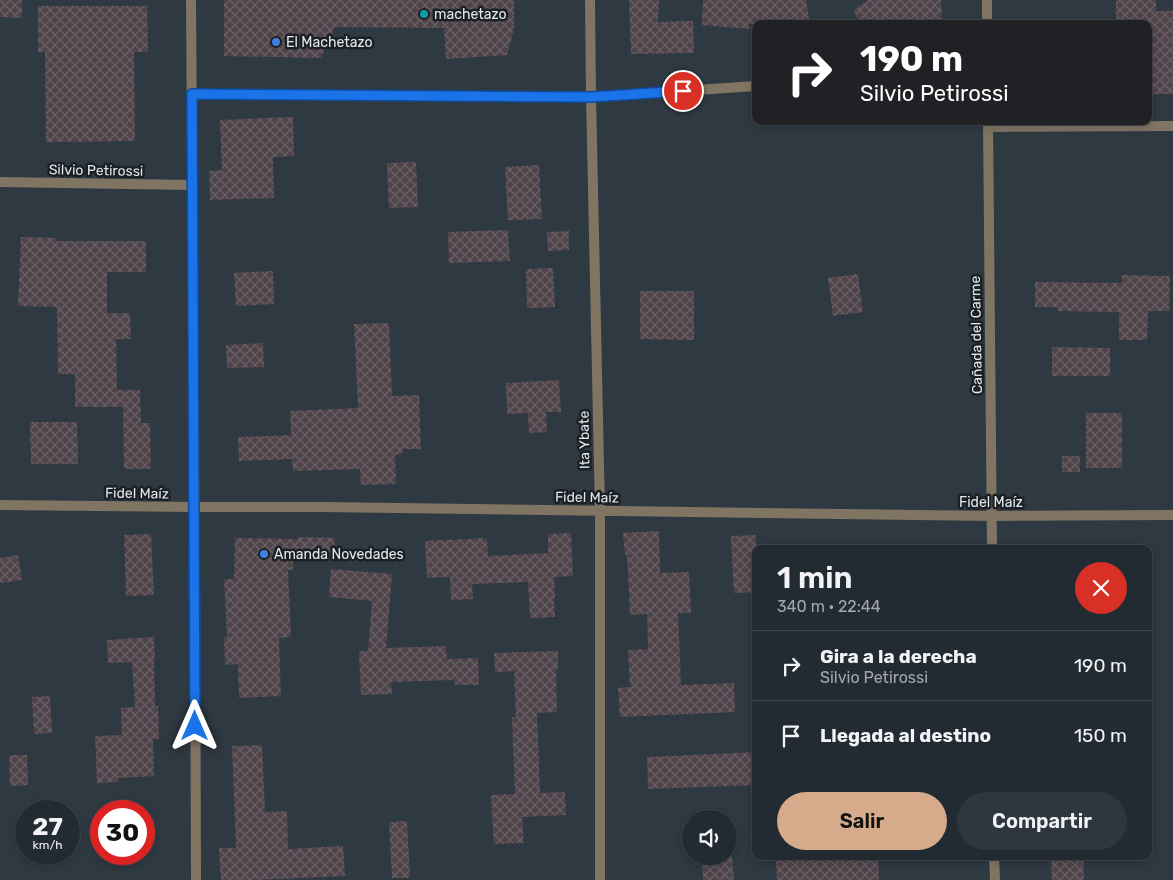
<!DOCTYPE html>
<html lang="es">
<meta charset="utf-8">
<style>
:root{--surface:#232b32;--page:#2f373e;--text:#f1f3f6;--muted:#a3a7ac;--line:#40474d;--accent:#d6ab8b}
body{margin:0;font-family:Rubik,sans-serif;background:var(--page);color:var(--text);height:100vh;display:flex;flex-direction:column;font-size:19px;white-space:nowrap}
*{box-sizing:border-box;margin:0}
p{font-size:16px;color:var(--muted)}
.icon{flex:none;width:28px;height:28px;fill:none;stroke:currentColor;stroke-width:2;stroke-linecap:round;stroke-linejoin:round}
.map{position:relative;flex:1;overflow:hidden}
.sheet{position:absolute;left:752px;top:545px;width:400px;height:315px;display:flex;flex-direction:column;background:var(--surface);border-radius:10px;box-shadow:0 2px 8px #0003,0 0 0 1px var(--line)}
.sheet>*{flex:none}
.top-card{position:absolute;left:752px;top:20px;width:400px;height:105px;border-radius:10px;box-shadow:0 2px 8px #0003,0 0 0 1px var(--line);background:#202124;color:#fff;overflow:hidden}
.tools{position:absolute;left:682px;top:810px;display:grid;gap:10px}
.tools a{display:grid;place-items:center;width:55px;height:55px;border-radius:50%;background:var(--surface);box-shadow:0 2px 8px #0003,0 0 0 1px var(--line);font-size:25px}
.speed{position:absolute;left:15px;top:800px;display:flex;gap:10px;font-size:25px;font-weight:700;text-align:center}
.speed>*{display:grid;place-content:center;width:65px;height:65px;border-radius:50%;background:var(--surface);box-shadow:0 2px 8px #0003,0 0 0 1px var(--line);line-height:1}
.speed small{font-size:12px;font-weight:400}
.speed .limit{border:8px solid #d22;background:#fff;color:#111}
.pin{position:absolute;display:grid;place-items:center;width:42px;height:42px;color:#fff;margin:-21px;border:2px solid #fff;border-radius:50%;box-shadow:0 1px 5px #0007}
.me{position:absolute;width:55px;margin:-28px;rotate:0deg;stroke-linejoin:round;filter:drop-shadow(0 0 4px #0008)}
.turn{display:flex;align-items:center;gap:18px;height:105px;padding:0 25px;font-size:22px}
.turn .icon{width:65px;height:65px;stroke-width:2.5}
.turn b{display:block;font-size:35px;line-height:42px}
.round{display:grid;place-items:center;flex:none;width:52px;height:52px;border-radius:26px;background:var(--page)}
.overview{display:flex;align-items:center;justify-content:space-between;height:85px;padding:0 25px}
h1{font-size:30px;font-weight:600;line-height:38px}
.cta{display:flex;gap:10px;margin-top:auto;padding:10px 25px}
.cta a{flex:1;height:58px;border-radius:30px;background:var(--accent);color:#111;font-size:20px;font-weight:600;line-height:58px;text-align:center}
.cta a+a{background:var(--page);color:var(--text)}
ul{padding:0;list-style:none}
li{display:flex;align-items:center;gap:15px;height:70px;padding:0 25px;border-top:1px solid var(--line)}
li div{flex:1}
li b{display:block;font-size:19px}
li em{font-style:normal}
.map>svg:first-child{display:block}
.building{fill:url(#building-cross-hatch)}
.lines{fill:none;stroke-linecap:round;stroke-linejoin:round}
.minor{stroke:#807563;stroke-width:10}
.route-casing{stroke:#114b97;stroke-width:12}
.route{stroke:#1a73e8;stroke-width:9}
.culture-dot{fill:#0f9aa8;stroke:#1b2024;stroke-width:2}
.shop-dot{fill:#3f7fe0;stroke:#1b2024;stroke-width:2}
.labels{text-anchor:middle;stroke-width:5;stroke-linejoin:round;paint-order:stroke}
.poi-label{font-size:14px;fill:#e1e7ed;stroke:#1b2024;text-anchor:start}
.street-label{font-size:14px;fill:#e1e7ed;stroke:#1b2024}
</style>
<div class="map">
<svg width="1173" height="880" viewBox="0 0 1173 880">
<defs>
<pattern id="building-cross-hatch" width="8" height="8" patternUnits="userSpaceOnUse" patternTransform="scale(1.25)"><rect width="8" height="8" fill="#50444b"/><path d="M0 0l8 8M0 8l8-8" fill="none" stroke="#695f65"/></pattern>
</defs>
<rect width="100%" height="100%" fill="#2f3942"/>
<!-- building -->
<path class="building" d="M0 0H22V18L0 17Z
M224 0H514V28L507 55 446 59 444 28 335 27 321 58 224 56Z
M629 0H659L658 22 693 21 694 53 631 54Z
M703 0H806L810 24H749V29L702 25Z
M868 0H941L942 20 862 24 853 11Z
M1116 0H1156V11H1173V94H1149V24H1116Z
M38 6H147L148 52H134L135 141 46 142 45 52H38Z
M293 117 294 156 273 157 274 198 210 200 209 171 222 170 220 120Z
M416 162 418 207 389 208 387 163Z
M539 165 542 219 508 220 505 167Z
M508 230 510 261 449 263 448 232Z
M569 231V250L548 251 547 232Z
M21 237 56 238V241H146V272H107V313H130L131 339H116L117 390H140L141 423H150L151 469H124L123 407H75V374H58L57 307 18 306Z
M553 268 555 307 527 308 526 269Z
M273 271 274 304 236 306 234 273Z
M858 274 863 312 833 316 828 278Z
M1122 275 1170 276 1169 311H1148L1147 340H1119V312L1058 311V307H1035V282L1122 283Z
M640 291H694V340L640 339Z
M389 323 392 396 419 395 421 449H403L402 454 395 455 396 484 361 485 360 469 293 471 292 459 239 461 238 437 291 435 290 411 358 408 354 324Z
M263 343 264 367 227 368 226 345Z
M1052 347 1110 348V376H1052Z
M559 380 561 412H546L547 432 529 433 528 413 507 414 506 383Z
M1086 413H1122V468H1086Z
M30 422H77L78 464H31Z
M1062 456H1080V472H1062Z
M659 531 660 573 689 572 691 613H678L681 685 734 683 735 712 620 717 618 688 630 687 628 650 648 649 647 614 630 615 627 555H625L623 533Z
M571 533 573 576 554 577 555 599H554L555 617 530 618 528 582 472 584 473 599 451 600 450 577 427 578 425 541 487 538 488 556 548 553V534Z
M151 534 154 595 126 596 124 535Z
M756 535V592L734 593 731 536Z
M298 537 335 538 334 559 293 558V570H288L291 637 279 638 281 696 239 698 238 664 225 665 224 637H227L224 579H234L235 538 298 539Z
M18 555 22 580 0 583V558Z
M331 569 392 574 386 648 446 646 447 659 478 658 479 685H455L454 680 391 682 392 694 361 695 359 651H368L372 601 329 597Z
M154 637 155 661H154L155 706H158L159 739H153L154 776 118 778V782L97 783 95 736 122 735 121 708 135 707 132 662 108 663 107 640Z
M558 651V669L556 670 557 712 537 713 540 793 565 792 566 815 522 817 524 843 494 844 491 795 515 794 512 717H516L514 671 495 672 494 653Z
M50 696 52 733 34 734 32 697Z
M262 745 265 812 287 811 288 849 343 846 345 876 253 880H221L219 848H236L232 746Z
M756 752V785L648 789 647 757Z
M9 755H27L28 785 10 786Z
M407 821 410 878H392L389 822Z
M702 856H732L734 880H703Z
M776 856H826V858L878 856 879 880H777Z
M1083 857 1084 880H1052L1051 858Z"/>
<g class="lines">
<!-- minor -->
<path class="minor" d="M191 0 195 571 196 880
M590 0 591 97 600 511V880
M987 0V24
M192 94 591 97 756 86
M988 121 992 549
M988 127 1173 126
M0 182 192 185
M0 505 195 507H322L992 516 1173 515
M994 856 995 880"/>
</g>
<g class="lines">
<!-- route casing -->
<g class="route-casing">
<path id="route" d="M195 726 192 94 591 97 683 91"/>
</g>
<!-- route -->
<use href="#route" class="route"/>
</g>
<!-- markers -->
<circle class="culture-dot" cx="424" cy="14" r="5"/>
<g class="shop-dot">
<circle cx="276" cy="42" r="5"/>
<circle cx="264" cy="554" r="5"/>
</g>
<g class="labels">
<!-- poi labels -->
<g class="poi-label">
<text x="434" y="19">machetazo</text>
<text x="286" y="47">El Machetazo</text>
<text x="274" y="559">Amanda Novedades</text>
</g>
<!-- street labels -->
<g class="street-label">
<text transform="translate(96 170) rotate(1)" y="5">Silvio Petirossi</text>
<text transform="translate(976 335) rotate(-91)" y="5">Cañada del Carme</text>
<text transform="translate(584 440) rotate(-91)" y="5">Ita Ybate</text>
<text transform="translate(137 493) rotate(1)" y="5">Fidel Maíz</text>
<text transform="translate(587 497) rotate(1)" y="5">Fidel Maíz</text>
<text x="991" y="507">Fidel Maíz</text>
</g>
</g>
</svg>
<div class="tools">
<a><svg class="icon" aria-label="sound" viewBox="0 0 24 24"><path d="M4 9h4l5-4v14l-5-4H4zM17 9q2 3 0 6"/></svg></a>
</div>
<div class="speed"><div>27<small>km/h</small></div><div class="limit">30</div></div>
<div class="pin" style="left:683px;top:91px;background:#d93025"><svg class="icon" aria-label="arrive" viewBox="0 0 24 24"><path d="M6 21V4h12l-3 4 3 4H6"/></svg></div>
<svg class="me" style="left:195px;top:726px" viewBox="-20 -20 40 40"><path d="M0-17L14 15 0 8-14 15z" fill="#1a73e8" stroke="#fff" stroke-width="4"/></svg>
<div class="top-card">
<div class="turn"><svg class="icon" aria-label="right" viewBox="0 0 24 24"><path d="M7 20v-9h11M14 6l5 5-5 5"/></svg><div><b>190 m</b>Silvio Petirossi</div></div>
</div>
<section class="sheet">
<div class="overview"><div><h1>1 min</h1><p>340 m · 22:44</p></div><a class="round" style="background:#d93025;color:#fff"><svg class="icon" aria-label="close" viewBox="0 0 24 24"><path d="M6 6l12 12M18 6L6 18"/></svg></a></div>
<ul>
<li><svg class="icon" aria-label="right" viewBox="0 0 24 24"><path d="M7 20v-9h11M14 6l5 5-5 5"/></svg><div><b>Gira a la derecha</b><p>Silvio Petirossi</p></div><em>190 m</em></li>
<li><svg class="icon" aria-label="arrive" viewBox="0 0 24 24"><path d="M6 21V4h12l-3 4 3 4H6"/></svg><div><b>Llegada al destino</b></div><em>150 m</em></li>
</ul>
<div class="cta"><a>Salir</a><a>Compartir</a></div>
</section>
</div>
